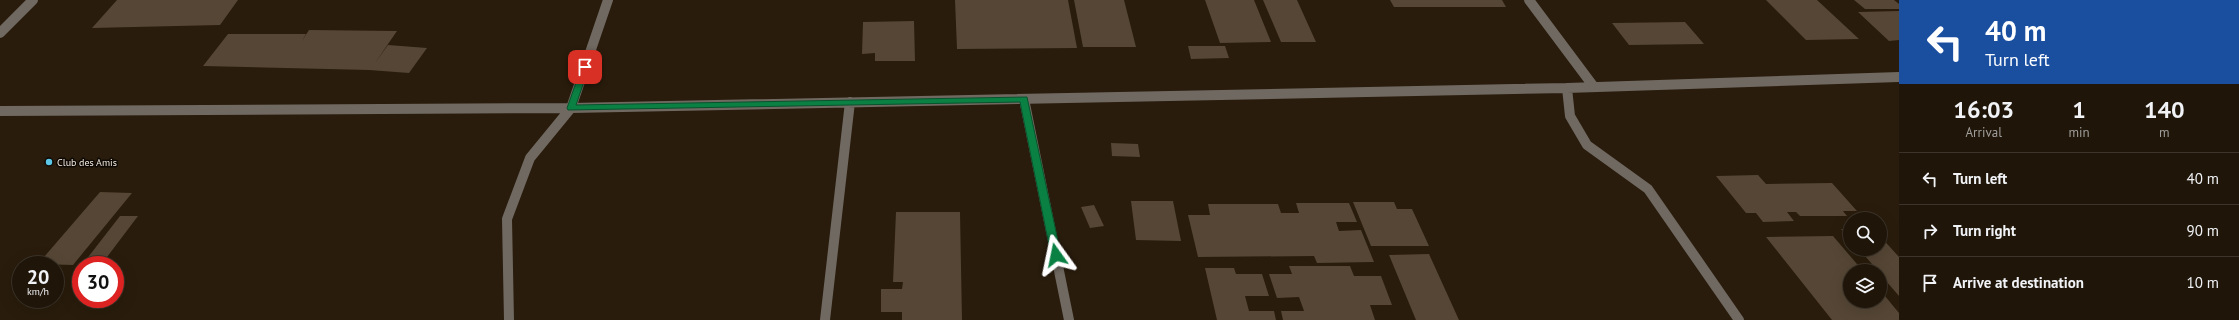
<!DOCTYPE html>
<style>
:root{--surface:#1f1509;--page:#271e12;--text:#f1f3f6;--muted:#a19f9c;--line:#3c342a}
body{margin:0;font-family:"PT Sans",sans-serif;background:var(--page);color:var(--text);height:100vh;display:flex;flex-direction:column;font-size:15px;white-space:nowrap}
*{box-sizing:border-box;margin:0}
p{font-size:13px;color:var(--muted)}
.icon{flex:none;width:22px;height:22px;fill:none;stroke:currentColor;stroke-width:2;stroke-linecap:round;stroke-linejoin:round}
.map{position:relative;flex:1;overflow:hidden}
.panel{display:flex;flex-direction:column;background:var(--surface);width:340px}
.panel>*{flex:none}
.hud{background:#1a4fa0;color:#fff;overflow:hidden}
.fabs{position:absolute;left:1843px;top:212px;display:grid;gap:8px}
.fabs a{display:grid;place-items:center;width:44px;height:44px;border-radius:50%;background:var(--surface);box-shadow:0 4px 16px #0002,0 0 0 1px var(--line);font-size:20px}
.speed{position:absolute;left:12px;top:256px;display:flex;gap:8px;font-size:20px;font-weight:700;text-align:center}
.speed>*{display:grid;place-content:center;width:52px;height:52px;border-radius:50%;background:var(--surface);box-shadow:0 4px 16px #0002,0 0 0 1px var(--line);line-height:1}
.speed small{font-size:10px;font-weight:400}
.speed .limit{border:6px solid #d22;background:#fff;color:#111}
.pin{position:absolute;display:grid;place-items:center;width:34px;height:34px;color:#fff;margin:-17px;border-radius:8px;box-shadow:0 2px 6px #0006}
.me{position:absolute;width:44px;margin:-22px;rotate:348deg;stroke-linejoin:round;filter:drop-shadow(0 0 3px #0008)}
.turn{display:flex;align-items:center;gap:14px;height:84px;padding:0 20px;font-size:18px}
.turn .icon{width:52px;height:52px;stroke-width:2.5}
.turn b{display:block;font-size:28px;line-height:34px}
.eta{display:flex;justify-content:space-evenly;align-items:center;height:68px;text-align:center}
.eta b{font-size:24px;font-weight:800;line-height:28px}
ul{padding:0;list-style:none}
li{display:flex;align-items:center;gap:12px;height:52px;padding:0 20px;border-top:1px solid var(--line)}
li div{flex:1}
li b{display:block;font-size:15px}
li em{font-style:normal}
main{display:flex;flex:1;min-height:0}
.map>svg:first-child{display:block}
.building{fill:#554635}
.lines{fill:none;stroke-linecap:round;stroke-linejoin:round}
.street{stroke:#706961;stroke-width:10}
.route{fill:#0b8043;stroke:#07532c}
.poi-dot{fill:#5cc7e7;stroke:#0d0803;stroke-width:1.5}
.labels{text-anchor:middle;stroke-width:3;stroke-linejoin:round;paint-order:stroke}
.poi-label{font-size:10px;fill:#f4ebe1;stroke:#0d0803;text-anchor:start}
</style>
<main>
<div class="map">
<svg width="1899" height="320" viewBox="0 0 1899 320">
<rect width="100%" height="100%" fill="#291c0c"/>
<!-- building -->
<path class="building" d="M117 0H238L220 25 92 28Z
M955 0H1068L1077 48 957 49Z
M1074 0H1124L1136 47H1083Z
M1205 0H1254L1271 42 1220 43Z
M1263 0H1297L1316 42H1281Z
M1390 0H1502L1506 7H1394Z
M1766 0H1817L1859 39 1806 40Z
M1854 0H1894L1899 4V9H1865Z
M1899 11V40L1889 41 1858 12Z
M914 21 915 61H875V53L862 54 863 22Z
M1685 22 1704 44 1629 45 1612 23Z
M309 30 397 31 375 63 388 45 427 48 409 73 369 70 203 66 228 34H306L302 41Z
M1188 46H1225L1229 58 1191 59Z
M1111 143 1138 144 1140 157 1112 156Z
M1758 175 1766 184 1832 183 1857 211H1843L1847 216H1800L1796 212H1787L1794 221 1763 222 1756 213H1746L1716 176Z
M100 192 132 193 73 265 38 264Z
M1131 201H1173L1181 241 1136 240Z
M1353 202H1394L1397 209H1412L1429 246H1371Z
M1296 203H1349L1357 222H1336L1339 231 1361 230 1374 262 1317 263 1314 256 1198 257 1188 215H1210L1208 204H1278L1281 213H1299Z
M1094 205 1104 226 1090 228 1081 207Z
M896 212H960L962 320H902V312H881V289H902L903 282H893Z
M120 216H138L101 265H82Z
M1841 229H1850V239Z
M1833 236 1863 271H1850V301H1880V290L1899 313V320H1832L1766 237Z
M1880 236 1899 257V296L1880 274V271H1878L1859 249H1880Z
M1429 254 1459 320H1416L1389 255Z
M1289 266H1350L1354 276H1381L1392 305H1370L1375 320H1283L1281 311H1304L1299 297 1277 298 1269 274H1292Z
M1205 268H1234L1236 274H1262L1269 296H1245L1249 311H1274L1276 320H1217Z"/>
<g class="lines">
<!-- street -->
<path class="street" d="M1529 0 1594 87
M0 33 33 0
M1567 88 1570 116 1587 145 1648 189 1739 320
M1024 99 1069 320
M0 111 571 108 1567 88 1899 77
M509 320 507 219 530 158 571 108 608 0
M825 320 850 102"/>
</g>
<!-- route -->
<path class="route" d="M582 66 589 67 576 105 1027 97 1061 255 1056 259 1051 255 1020 102 568 110 567 108Z"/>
<!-- markers -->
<circle class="poi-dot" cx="49" cy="162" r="4"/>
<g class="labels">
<!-- poi labels -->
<g class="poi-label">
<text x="57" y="166">Club des Amis</text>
</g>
</g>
</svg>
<div class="fabs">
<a><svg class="icon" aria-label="search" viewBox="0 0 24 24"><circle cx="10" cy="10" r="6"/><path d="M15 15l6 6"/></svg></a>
<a><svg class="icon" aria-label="layers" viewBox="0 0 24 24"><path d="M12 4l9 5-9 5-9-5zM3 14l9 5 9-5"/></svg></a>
</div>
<div class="speed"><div>20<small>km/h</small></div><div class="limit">30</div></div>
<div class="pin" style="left:585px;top:67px;background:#d93025"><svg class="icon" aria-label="arrive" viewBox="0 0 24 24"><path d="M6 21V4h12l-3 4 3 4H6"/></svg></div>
<svg class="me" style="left:1056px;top:255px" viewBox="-20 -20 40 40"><path d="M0-17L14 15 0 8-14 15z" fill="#0b8043" stroke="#fff" stroke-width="4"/></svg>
</div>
<section class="panel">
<div class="hud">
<div class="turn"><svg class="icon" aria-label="left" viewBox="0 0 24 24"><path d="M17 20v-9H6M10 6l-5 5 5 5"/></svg><div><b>40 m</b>Turn left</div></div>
</div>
<div class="eta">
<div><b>16:03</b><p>Arrival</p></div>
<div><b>1</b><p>min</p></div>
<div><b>140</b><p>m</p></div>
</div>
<ul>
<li><svg class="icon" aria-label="left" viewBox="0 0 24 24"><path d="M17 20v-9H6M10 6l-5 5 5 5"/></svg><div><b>Turn left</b></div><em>40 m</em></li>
<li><svg class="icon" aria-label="right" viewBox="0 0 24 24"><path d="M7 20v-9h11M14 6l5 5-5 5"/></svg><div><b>Turn right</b></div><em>90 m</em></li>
<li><svg class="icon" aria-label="arrive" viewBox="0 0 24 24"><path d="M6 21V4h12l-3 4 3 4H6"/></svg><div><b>Arrive at destination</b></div><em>10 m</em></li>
</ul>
</section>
</main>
